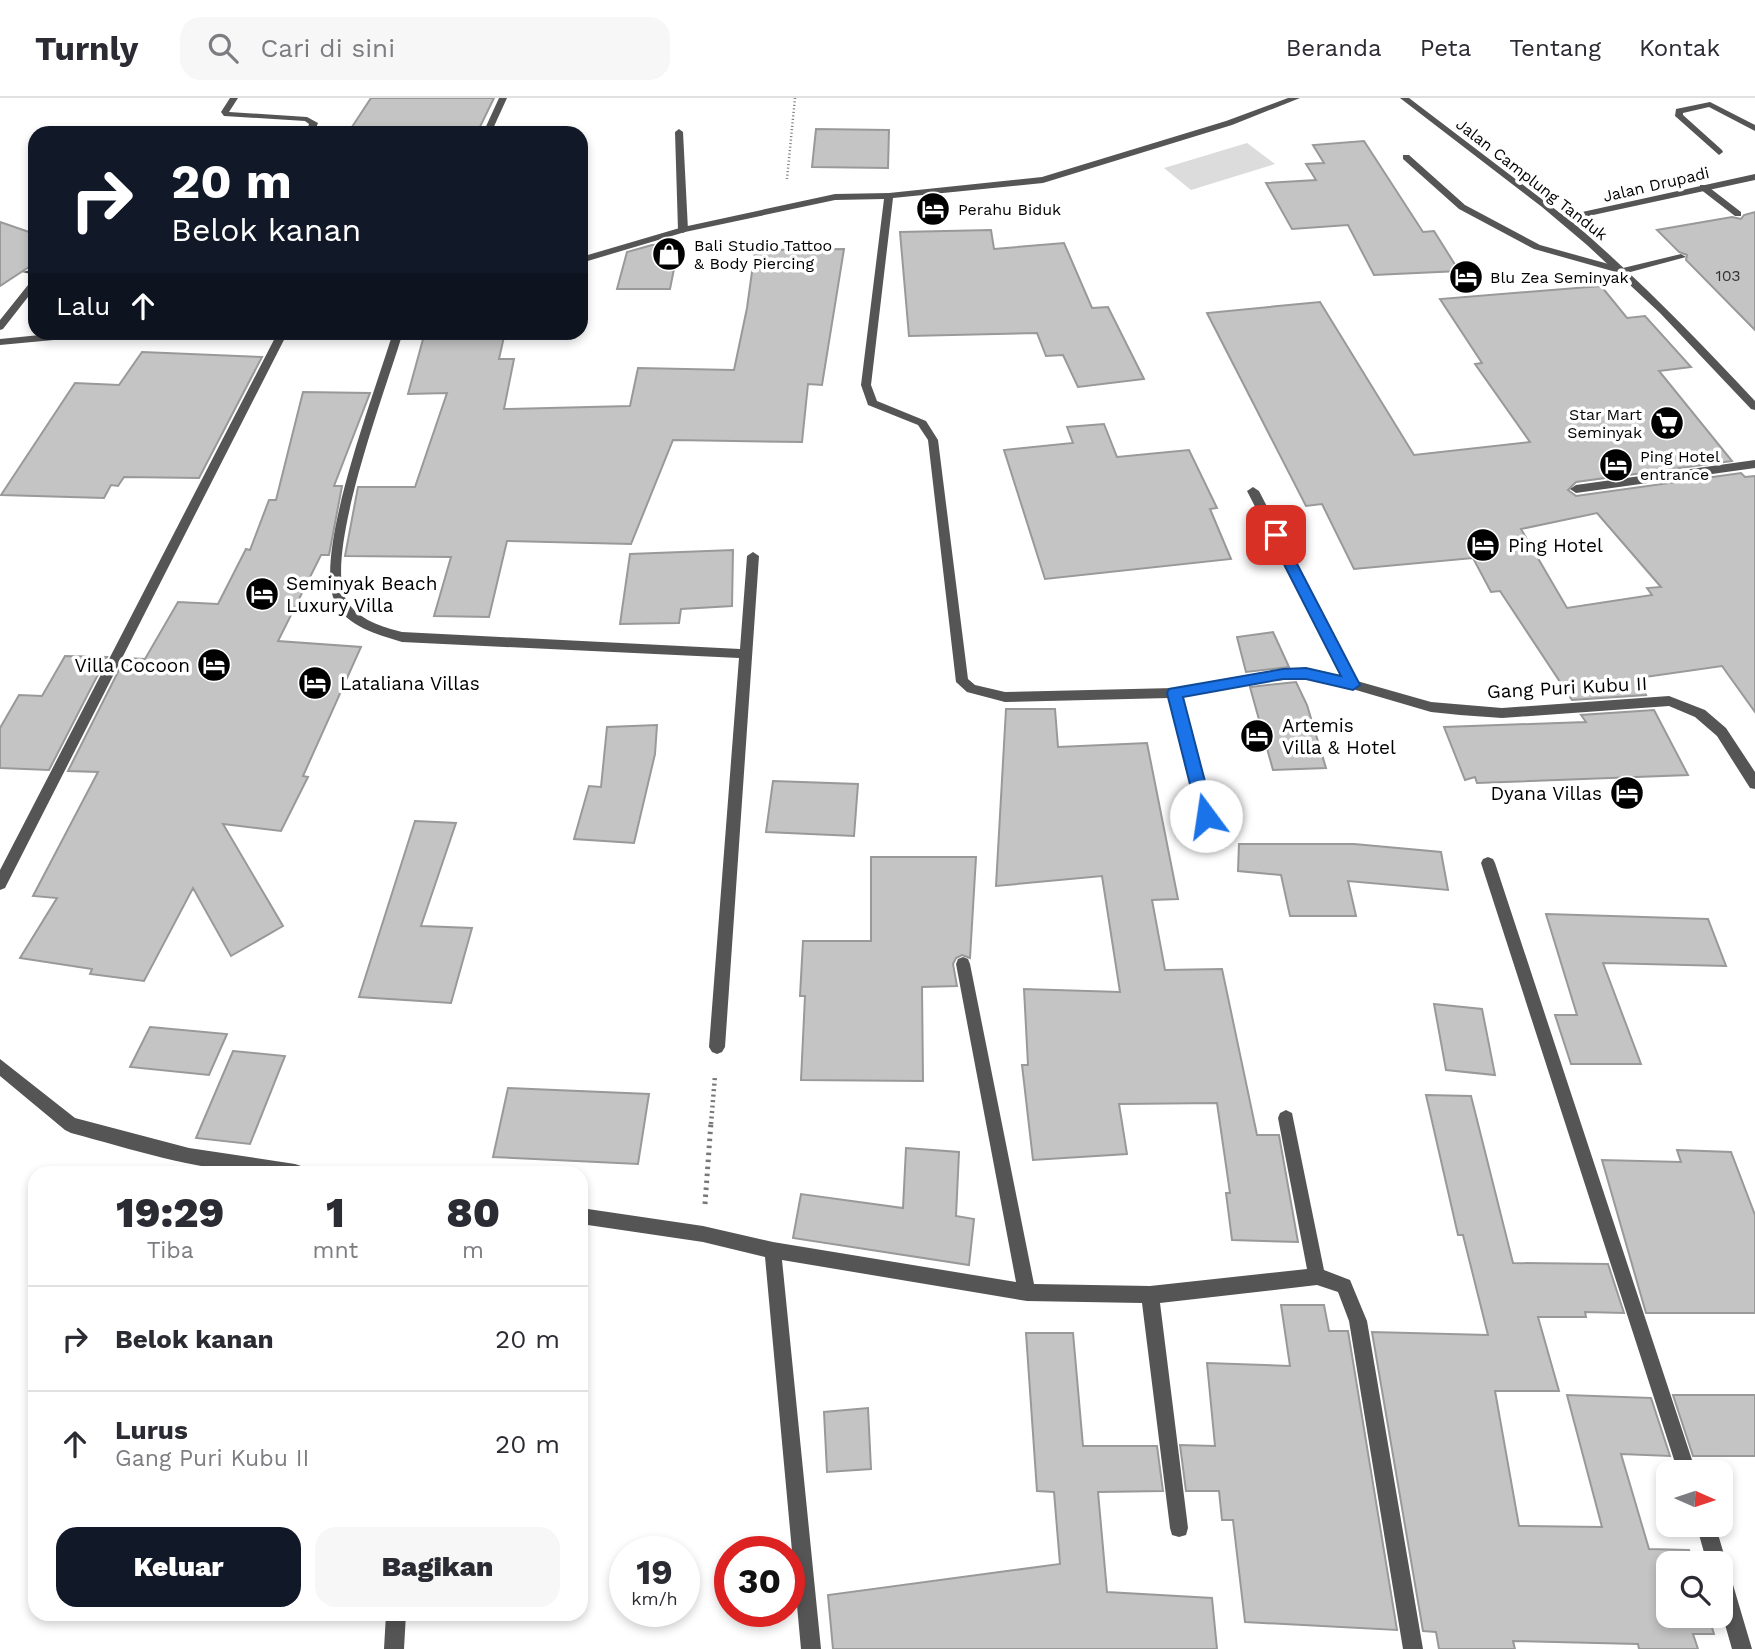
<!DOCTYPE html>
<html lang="id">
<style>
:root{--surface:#fff;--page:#f7f7f7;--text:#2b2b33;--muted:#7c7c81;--line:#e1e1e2;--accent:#111827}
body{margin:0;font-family:"Work Sans",sans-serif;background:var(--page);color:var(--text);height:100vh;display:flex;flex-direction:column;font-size:26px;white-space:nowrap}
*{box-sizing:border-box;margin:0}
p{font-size:23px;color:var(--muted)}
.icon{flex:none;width:38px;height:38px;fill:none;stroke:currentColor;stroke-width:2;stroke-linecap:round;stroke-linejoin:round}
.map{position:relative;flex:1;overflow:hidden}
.sheet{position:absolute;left:28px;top:1068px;width:560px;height:455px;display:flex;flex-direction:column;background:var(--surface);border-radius:21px;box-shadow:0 4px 10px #0003}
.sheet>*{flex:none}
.top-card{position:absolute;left:28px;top:28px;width:560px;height:214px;border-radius:21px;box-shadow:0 4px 10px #0003;background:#111827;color:#fff;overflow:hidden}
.needle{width:46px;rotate:93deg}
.buttons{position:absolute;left:1656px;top:1362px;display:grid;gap:14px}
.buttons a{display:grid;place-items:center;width:77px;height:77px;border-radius:14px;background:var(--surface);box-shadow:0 4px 10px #0003;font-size:35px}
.speed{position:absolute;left:609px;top:1438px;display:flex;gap:14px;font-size:35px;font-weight:700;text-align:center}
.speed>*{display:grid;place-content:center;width:91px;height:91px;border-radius:50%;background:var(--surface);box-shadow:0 4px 10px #0003;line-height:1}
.speed small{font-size:18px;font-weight:400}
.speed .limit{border:10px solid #d22;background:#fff;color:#111}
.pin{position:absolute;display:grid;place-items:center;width:60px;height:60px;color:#fff;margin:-30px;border-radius:14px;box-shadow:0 4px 10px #0006}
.me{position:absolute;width:77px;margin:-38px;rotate:346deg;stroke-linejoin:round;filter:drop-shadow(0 0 5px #0008)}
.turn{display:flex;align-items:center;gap:24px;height:147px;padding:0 28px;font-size:32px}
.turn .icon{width:91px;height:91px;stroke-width:2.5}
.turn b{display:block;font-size:49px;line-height:60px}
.then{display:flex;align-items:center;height:66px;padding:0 28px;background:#0003;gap:14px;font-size:26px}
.eta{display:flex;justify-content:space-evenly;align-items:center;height:119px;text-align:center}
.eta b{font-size:42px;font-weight:800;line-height:49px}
.button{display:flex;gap:14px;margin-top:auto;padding:14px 28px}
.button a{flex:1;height:80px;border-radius:21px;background:var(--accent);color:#fff;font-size:28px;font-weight:800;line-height:80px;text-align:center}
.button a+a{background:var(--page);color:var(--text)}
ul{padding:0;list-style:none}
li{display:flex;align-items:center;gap:21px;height:105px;padding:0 28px;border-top:2px solid var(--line)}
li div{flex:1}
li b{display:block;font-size:26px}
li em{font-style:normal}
header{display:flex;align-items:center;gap:42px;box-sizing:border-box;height:98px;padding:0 35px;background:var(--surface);border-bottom:2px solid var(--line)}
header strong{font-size:33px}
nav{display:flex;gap:38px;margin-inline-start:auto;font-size:24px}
.search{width:490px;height:63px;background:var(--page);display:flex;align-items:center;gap:18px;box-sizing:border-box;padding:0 24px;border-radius:21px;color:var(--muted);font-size:26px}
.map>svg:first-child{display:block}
.green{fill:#dcdcdc}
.building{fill:#c4c4c4;stroke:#999;stroke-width:2;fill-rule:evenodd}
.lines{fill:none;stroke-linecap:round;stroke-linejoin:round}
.path-far2{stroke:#777;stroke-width:2.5;stroke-dasharray:1 2.5;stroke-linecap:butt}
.path-far1{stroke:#777;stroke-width:4.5;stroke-dasharray:2 3.5;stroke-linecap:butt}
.path{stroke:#777;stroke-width:5;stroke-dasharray:2.5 4.5;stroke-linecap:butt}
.service{fill:#555;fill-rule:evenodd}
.minor{fill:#555;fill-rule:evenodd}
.route{fill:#1a73e8;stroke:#114b97;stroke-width:2}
.labels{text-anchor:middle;stroke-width:7;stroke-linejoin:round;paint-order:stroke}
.far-street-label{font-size:16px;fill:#000;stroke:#fff}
.far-poi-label{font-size:16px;fill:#000;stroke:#fff;text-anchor:start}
.number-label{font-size:16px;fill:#313131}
.poi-label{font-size:19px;fill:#000;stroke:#fff;text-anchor:start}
.street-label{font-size:19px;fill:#000;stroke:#fff}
</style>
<header>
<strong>Turnly</strong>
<div class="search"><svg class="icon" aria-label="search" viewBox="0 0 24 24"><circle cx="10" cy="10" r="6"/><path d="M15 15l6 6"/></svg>Cari di sini</div>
<nav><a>Beranda</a><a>Peta</a><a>Tentang</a><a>Kontak</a></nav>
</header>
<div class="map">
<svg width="1755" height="1551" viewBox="0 0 1755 1551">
<rect width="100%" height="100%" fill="#fff"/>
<!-- green -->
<path class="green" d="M1247 45 1275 66 1191 92 1164 70Z"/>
<!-- building -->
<path class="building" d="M371 0H494L477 35H348Z
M816 31 889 32 888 70 812 69Z
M1364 43 1423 134 1434 133 1459 173 1374 177 1348 127 1292 131 1266 85 1316 82 1306 66 1324 65 1313 47Z
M1755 114V232L1686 162 1687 157 1679 154 1657 132 1732 119 1741 121 1744 117Z
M0 124 35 136V165L0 188Z
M991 132 994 151 1064 145 1092 210 1108 209 1144 281 1078 289 1063 257 1046 258 1037 235 909 238 900 134Z
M679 146 670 191H617L627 154 652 147Z
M844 151 822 287 808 286 802 344 673 342 631 446 507 443 489 519 434 518 451 459 345 458 358 389H415L447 295 408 296 425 234H505L499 261H514L504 311 630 308 638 270 734 272 747 210 755 152Z
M1601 188 1627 220 1645 218 1691 269 1659 273 1732 363 1576 384 1568 392 1576 398 1741 375 1745 379 1755 378V614L1722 568 1638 580 1646 597 1572 602 1500 493 1491 494 1473 460 1354 471 1322 406 1306 408 1207 215 1320 204 1414 357 1530 344 1475 266 1482 265 1440 201ZM1597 415 1661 489 1647 490 1652 497 1567 510 1521 431Z
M142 254 262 259 199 380 124 379 118 388 111 387 104 400 1 397 75 285 119 287Z
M303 294 370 295 334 388H342L329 457H321L278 543 361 549 303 678 308 679 281 733 223 726 283 828 231 858 193 790 144 883 90 876 92 871 20 860 57 800 33 798 98 674 68 673 125 560 145 561 178 504 218 506 246 451 250 452 269 402H276Z
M1104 326 1117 359 1189 352 1217 410 1210 411 1231 461 1045 481 1004 352 1073 345 1067 329Z
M733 452 732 508 681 511 679 525 620 526 630 456Z
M1273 534 1289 569 1246 574 1237 539Z
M65 558 107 559 49 672 0 670V630L19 597 42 598Z
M1296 584 1307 607 1326 670 1273 672 1250 589Z
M1006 611H1055L1058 649 1147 645 1178 801 1152 802 1165 872 1222 871 1257 1037H1279L1298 1144 1232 1142 1226 1095H1230L1217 1005 1119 1006 1127 1056 1033 1062 1022 967H1028L1024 891 1120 894 1102 778 996 788Z
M1654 612 1688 677 1477 685 1475 679 1465 682 1444 629 1586 624 1581 617Z
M657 627 655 656 634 745 574 741 589 688 601 689 607 629Z
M773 683 858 686 854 738 766 734Z
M415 723 456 725 421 828 472 830 451 905 359 899Z
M1239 746H1354L1441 754 1448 792 1348 783 1356 818H1290L1281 777 1238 773Z
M871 759H976L970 860 962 857 956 860 953 866 957 888 922 889 923 983 801 982 805 898H800L803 843H871Z
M1546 816 1708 821 1726 868 1603 865 1641 966H1571L1555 917H1577Z
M1434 906 1482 911 1495 977 1446 972Z
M150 929 227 936 209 977 130 969Z
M233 953 285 958 250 1046 196 1040Z
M508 990 649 996 638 1066 493 1059Z
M1426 997 1471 998 1513 1165 1608 1166 1624 1215 1585 1214 1586 1219H1538L1559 1293H1495L1519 1428 1602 1429 1567 1297 1651 1300 1670 1358 1621 1356 1649 1451 1689 1452 1693 1465H1668V1517H1708L1714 1536H1693L1698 1551H1639L1638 1546 1513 1543 1515 1551H1439L1436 1534 1423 1533 1372 1234 1488 1237 1463 1137H1458Z
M906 1050 959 1054 956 1118 974 1121 969 1167 793 1140 801 1096 903 1110Z
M1677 1052 1731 1054 1755 1117V1215H1646L1602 1062 1681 1064Z
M1281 1207H1324L1329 1233H1348L1397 1532 1245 1524 1233 1422H1222L1219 1393H1186L1180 1347 1215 1348 1207 1265 1290 1268Z
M1026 1235H1073L1083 1348H1157L1163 1393 1098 1394 1107 1494 1212 1500 1217 1551H833L828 1497 1060 1466 1054 1394 1037 1393Z
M1673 1297H1755V1358H1693Z
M868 1310 871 1371 827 1374 824 1314Z"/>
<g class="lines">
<!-- path-far2 -->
<path class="path-far2" d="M787 81 795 0"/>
<!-- path-far1 -->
<path class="path-far1" d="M711 1026 715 978"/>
<!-- path -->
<path class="path" d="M705 1106 711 1024"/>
<!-- service -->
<path class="service" d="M499 0H507L491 35H483Z
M1710 4 1755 27V33L1709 9 1683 15V17L1722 52 1723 54 1719 57 1675 18 1676 11Z
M679 31 683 34 688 132 683 135 678 132 675 34Z
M1403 57H1409L1465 107 1540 147 1623 170 1681 156 1686 159 1623 176 1534 151 1459 111 1403 61Z
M1700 87H1706L1741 114V118H1735L1700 91Z
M35 171V177L22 174Z
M35 181V190L3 231 0 232V222L32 182Z
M1755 362V370L1576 395 1570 391 1576 387Z"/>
<!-- minor -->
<path class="minor" d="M230 0H238L229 14 307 19 318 25 314 35H306L309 26 305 23 224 18 221 14Z
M1288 0H1300L1232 27 1043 85 893 100 871 287 877 303 926 323 938 342 968 581 975 587 1005 594 1174 590 1263 574 1306 570 1342 578 1247 393 1253 389 1259 393 1357 583 1431 604 1502 610 1669 598 1705 612 1726 630 1755 674V691L1750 690 1717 638 1695 619 1669 608 1502 620 1460 617 1431 614 1332 585 1306 580 1263 584 1181 599 1219 742 1217 746H1207L1169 600 1005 604 967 594 956 584 928 342 918 327 868 307 861 287 884 101 835 102 685 134 581 165V159L683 129 835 96 889 95 1042 79 1226 23Z
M1400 0H1409L1564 118 1755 76V82L1570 122C1636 178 1696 240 1755 303V312L1751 311 1660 215 1587 147 1542 109Z
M70 234H112L107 237 0 247V241Z
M278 234H288L5 790 0 792V772Z
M393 234H403C388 286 321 460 347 503 358 522 383 529 402 534L740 551 747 458 753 454 759 458 725 949 722 954 717 956 712 954 709 949 739 560 402 544C377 536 347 529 335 504 312 456 377 289 393 234Z
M1488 759 1493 761 1495 765 1696 1374H1678L1481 765 1483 761Z
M963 859 968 861 970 866 1034 1186 1150 1188 1307 1171 1278 1020 1280 1015 1286 1012 1292 1015 1324 1172 1350 1182 1367 1223 1423 1551H1403L1349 1223 1338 1194 1317 1187 1160 1205 1188 1430 1186 1437 1179 1439 1172 1437 1170 1430 1142 1205 1027 1203 782 1162 821 1551H801L765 1159 703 1144 581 1126V1110L703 1128 773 1144 1016 1184 956 866 958 861Z
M0 961 75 1020 189 1050 295 1066 301 1068 303 1074C225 1082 146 1055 71 1035L65 1032 0 978Z
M1696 1426H1715L1752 1551H1732L1720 1509V1465H1707Z
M386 1516H406L404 1551H384Z"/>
</g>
<!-- route -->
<path class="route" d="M1276 432 1282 437 1360 587 1353 592 1306 581H1283L1183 599 1214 718 1206 724 1198 718 1167 595 1169 591 1283 571 1306 570 1341 578 1269 437Z"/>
<!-- icons -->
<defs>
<g id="hotel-disc" transform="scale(1.75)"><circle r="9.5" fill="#000" stroke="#fff"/><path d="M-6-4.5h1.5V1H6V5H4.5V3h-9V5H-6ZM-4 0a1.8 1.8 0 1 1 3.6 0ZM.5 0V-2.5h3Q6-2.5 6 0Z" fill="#fff"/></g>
<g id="shop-disc" transform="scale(1.75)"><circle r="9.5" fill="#000" stroke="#fff"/><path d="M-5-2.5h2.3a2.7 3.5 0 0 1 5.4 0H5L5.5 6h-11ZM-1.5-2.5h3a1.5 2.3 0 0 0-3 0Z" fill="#fff"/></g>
<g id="supermarket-disc" transform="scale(1.75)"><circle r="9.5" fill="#000" stroke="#fff"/><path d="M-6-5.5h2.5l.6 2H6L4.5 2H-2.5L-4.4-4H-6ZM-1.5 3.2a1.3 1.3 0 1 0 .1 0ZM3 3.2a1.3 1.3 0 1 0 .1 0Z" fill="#fff"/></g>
</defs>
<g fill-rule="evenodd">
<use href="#hotel-disc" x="933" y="111"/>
<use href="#shop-disc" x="669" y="156"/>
<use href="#hotel-disc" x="1466" y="179"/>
<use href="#supermarket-disc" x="1667" y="325"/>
<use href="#hotel-disc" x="1616" y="367"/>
<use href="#hotel-disc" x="1483" y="447"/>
<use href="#hotel-disc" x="262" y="496"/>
<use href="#hotel-disc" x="214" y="567"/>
<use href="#hotel-disc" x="315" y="585"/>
<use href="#hotel-disc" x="1257" y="638"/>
<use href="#hotel-disc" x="1627" y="695"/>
</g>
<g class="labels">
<!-- far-street labels -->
<g class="far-street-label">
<text transform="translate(1532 81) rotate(38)" y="6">Jalan Camplung Tanduk</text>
<text transform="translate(1656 86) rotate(-13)" y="6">Jalan Drupadi</text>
</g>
<!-- far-poi labels -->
<g class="far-poi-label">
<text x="958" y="117">Perahu Biduk</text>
<text x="694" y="153">Bali Studio Tattoo<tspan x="694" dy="18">&amp; Body Piercing</tspan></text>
<text x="1490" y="185">Blu Zea Seminyak</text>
<text x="1642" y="322" text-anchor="end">Star Mart<tspan x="1642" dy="18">Seminyak</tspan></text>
<text x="1640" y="364">Ping Hotel<tspan x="1640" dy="18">entrance</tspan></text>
</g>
<!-- number labels -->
<g class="number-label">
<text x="1728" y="183">103</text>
</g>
<!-- poi labels -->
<g class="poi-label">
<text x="1508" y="454">Ping Hotel</text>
<text x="286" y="492">Seminyak Beach<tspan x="286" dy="22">Luxury Villa</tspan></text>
<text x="190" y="574" text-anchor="end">Villa Cocoon</text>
<text x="340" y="592">Lataliana Villas</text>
<text x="1282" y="634">Artemis<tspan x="1282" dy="22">Villa &amp; Hotel</tspan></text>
<text x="1602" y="702" text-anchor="end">Dyana Villas</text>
</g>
<!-- street labels -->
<g class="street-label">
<text transform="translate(1567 589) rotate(-3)" y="7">Gang Puri Kubu II</text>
</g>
</g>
</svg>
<div class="buttons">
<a><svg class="needle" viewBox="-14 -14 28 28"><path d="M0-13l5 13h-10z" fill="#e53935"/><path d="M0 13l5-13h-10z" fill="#7c7c81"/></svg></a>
<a><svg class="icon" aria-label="search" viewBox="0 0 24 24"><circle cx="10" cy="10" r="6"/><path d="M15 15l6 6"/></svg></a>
</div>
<div class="speed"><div>19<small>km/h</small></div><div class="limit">30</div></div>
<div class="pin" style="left:1276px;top:437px;background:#d93025"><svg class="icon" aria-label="arrive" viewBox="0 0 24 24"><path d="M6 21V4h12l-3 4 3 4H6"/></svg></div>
<svg class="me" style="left:1206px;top:718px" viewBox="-20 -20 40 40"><circle r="19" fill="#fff"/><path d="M0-13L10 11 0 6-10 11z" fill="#1a73e8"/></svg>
<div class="top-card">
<div class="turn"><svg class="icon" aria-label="right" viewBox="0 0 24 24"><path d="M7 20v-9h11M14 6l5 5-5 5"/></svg><div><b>20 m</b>Belok kanan</div></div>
<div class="then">Lalu<svg class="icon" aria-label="ahead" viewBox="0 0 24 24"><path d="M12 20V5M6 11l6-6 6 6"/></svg></div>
</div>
<section class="sheet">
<div class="eta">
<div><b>19:29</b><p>Tiba</p></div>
<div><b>1</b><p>mnt</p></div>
<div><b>80</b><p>m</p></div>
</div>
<ul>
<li><svg class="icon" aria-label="right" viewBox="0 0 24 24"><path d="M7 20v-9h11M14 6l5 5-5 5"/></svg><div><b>Belok kanan</b></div><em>20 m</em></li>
<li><svg class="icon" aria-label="ahead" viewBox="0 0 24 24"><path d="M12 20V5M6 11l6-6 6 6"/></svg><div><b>Lurus</b><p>Gang Puri Kubu II</p></div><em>20 m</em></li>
</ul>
<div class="button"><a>Keluar</a><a>Bagikan</a></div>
</section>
</div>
